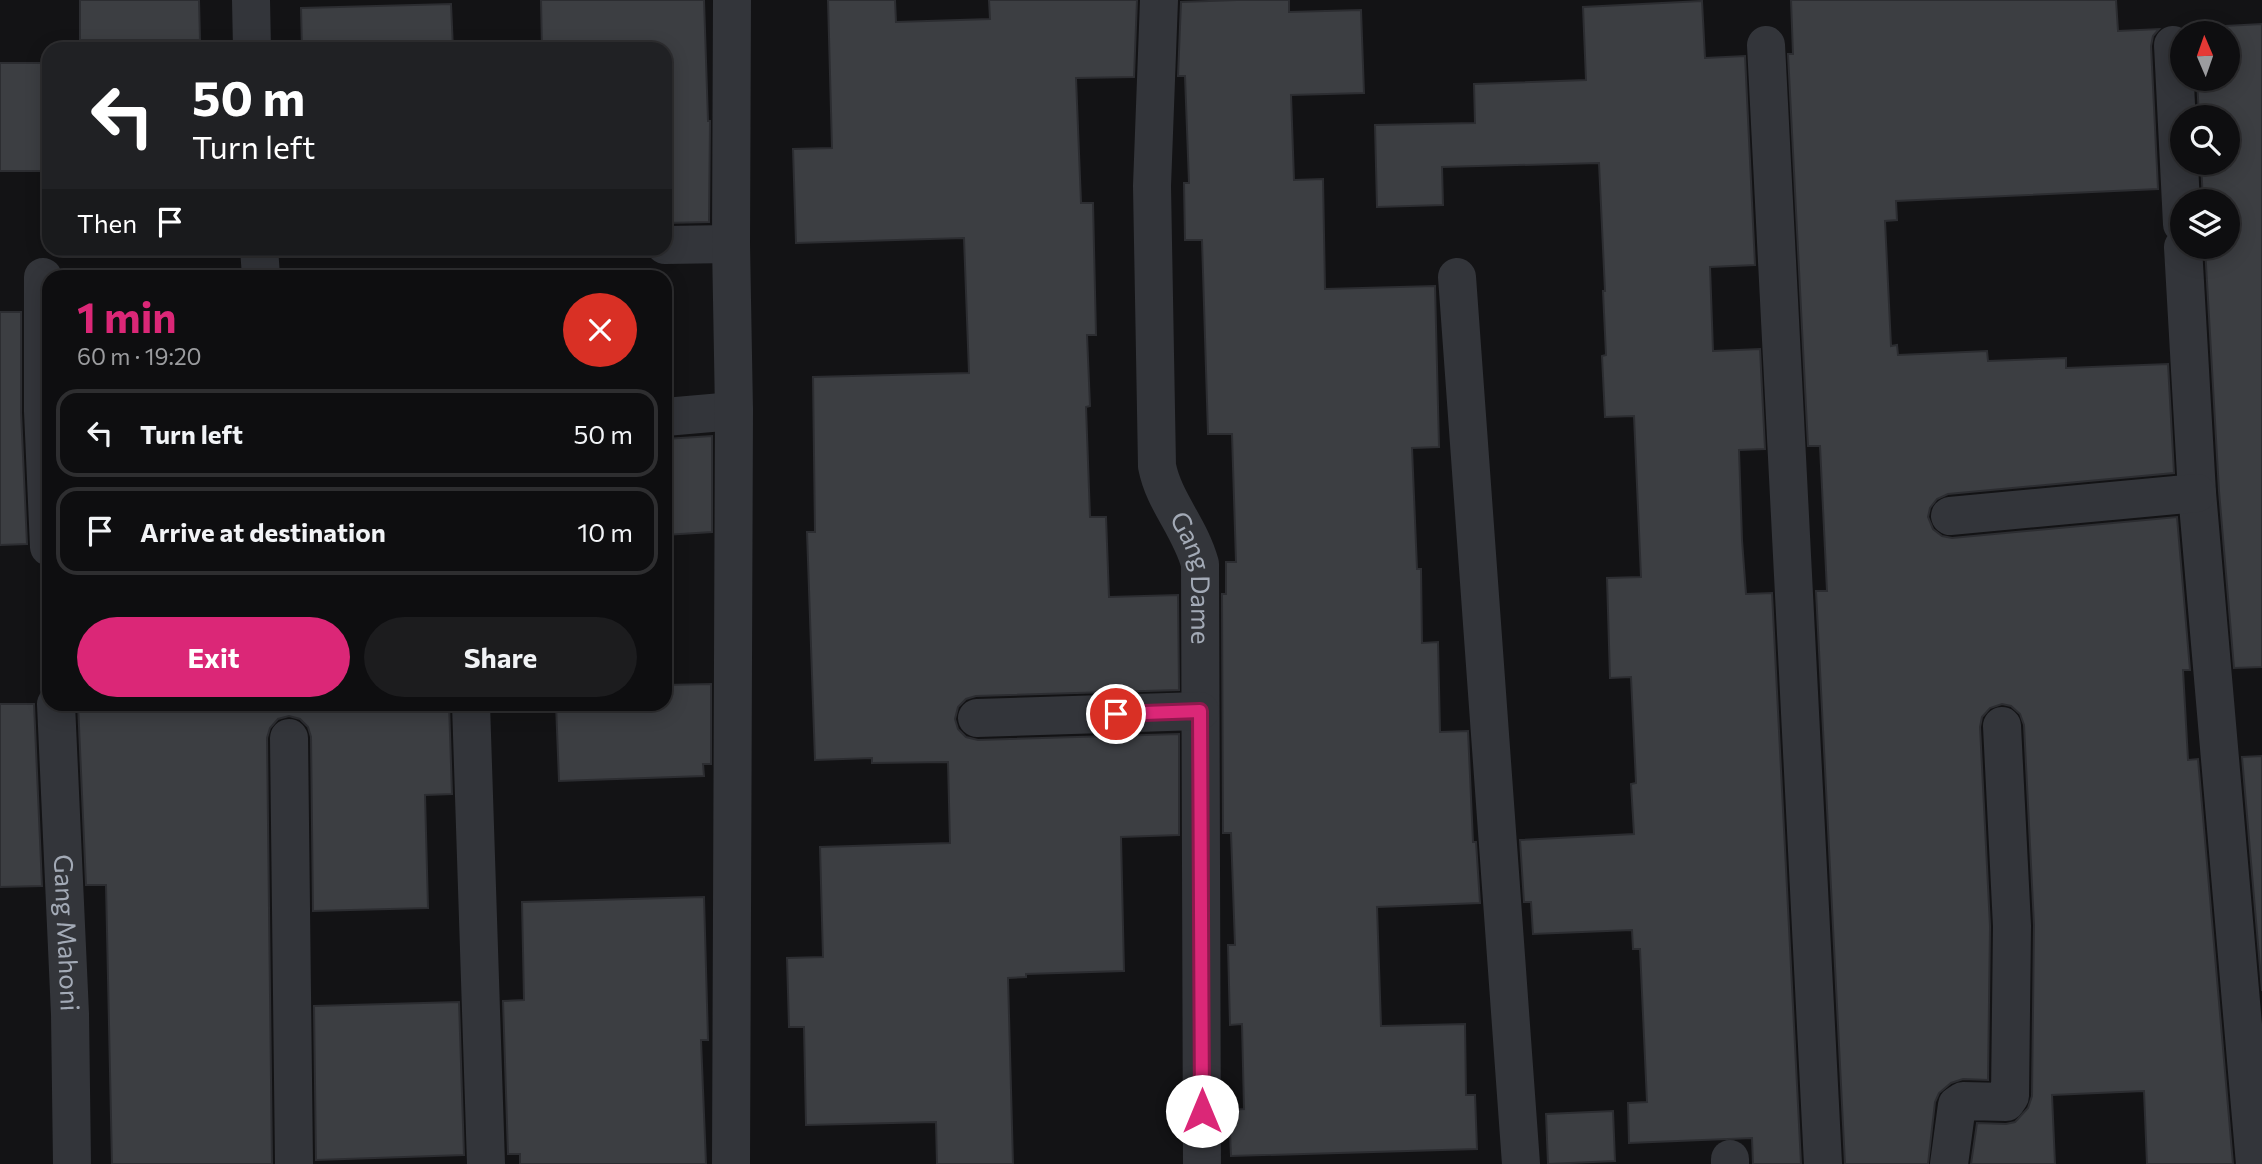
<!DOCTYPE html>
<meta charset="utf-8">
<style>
:root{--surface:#0e0e10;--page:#1c1c1e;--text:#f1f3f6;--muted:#9b9c9f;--line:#2e2e30;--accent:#db2777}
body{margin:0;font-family:Commissioner,sans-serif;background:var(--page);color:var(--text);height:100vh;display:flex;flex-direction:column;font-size:26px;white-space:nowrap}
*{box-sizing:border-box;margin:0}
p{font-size:23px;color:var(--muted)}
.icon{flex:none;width:38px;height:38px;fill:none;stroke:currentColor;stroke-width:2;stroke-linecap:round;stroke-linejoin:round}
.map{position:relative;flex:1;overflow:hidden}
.drawer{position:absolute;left:42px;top:270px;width:630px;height:441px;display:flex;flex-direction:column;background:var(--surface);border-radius:21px;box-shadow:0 4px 18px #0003,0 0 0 2px var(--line)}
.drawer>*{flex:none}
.banner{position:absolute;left:42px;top:42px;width:630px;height:214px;border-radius:21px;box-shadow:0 4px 18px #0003,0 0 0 2px var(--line);background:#202124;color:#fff;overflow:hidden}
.needle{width:46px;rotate:358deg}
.fabs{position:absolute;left:2170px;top:21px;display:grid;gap:14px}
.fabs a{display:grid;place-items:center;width:70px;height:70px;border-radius:50%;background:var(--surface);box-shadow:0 4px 18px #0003,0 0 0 2px var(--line);font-size:35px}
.pin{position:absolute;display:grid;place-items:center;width:60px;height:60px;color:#fff;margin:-30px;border:4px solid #fff;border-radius:50%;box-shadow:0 2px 7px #0007}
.me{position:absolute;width:77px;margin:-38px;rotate:0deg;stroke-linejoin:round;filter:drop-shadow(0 0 5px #0008)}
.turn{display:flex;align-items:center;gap:24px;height:147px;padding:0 35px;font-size:32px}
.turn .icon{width:91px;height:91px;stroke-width:2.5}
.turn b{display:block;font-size:49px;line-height:60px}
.then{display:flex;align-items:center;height:66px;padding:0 35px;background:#0003;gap:14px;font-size:26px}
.round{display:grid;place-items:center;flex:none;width:74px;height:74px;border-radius:37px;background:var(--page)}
.headline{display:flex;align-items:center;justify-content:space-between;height:119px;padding:0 35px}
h1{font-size:42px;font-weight:700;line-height:52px;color:var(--accent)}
.primary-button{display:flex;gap:14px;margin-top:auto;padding:14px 35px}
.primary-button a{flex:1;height:80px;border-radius:42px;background:var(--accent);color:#fff;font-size:28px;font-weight:700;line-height:80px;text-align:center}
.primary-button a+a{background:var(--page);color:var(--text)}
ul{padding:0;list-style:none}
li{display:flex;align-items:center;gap:21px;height:88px;margin:0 14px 10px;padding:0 21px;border:4px solid var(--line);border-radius:21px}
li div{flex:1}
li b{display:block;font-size:26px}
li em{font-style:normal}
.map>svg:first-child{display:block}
.building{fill:#3c3e42;stroke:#2c2d31;stroke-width:2}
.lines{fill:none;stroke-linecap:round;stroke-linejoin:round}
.street{stroke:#33353a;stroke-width:38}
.route-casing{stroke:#8e194d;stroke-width:18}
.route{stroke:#db2777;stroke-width:12}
.labels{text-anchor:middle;stroke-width:7;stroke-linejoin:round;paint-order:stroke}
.street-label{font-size:26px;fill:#a3aab6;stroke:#0e0e10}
</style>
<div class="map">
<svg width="2262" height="1164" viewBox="0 0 2262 1164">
<rect width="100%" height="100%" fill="#131315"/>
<!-- building -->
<path class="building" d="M80 0H199L200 40H80Z
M541 0H704L708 121H710L709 222 665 223V49H542Z
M828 0H895L896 22 990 19 989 0H1137L1134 77 1076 78 1081 203H1093L1094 248 1096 335H1087L1090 406 1086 407 1090 517H1106L1109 597 1178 595 1179 690 976 696 966 699 958 707 955 719 958 729 966 737 978 740 1179 734V835L1121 837 1124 971 1026 974V977L1008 978 1013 1164H937L936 1122 806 1125 804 1027H789L787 958 823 957 820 847 950 843 948 762 872 763V758L815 760 807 532H815L813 377 969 373 964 238 796 243 793 149 832 148Z
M1237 0H1289V12L1361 10 1364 93 1291 95 1294 180 1323 179 1325 289 1435 286 1439 447 1412 448 1417 569H1421L1422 643 1438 642 1440 732 1468 731 1473 842H1476L1480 903 1377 907 1381 1026 1465 1024 1466 1095H1475L1477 1149 1231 1156 1229 1110 1244 1109 1242 1024 1230 1025 1228 945H1235L1231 833H1223L1222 594H1226V562H1236L1232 434H1208L1202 240H1185L1184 183H1189L1185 76H1178L1181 2Z
M1791 0H2116L2118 31 2159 29 2153 36 2151 46 2158 189 1896 201 1897 220 1885 221 1891 346 1897 345 1898 355 1987 351 1988 361 2066 358V368L2168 364 2174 473 1948 494 1937 499 1930 508 1928 517 1933 529 1942 536 1952 538 2177 517 2190 670H2183L2188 760 2198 759 2233 1164H2147L2144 1091 2052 1095 2055 1164H1971L1977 1123 2006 1124 2015 1122 2028 1108 2032 1096 2034 925 2024 725 2020 714 2011 706 2002 704 1990 708 1982 717 1980 727 1990 926 1988 1080 1963 1079 1951 1083 1939 1093 1935 1102 1928 1164H1845L1816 591H1827L1820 446H1808L1788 54H1793Z
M1702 1 1705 58 1745 56 1755 265 1710 267 1713 351 1760 349 1765 449 1739 450 1742 540 1746 594 1772 593 1801 1164H1753L1752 1138 1629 1143 1628 1103 1647 1102 1640 949H1633L1632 930 1533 934 1531 902H1524L1520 840 1634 834 1631 784 1636 783 1631 677 1610 678 1607 578 1641 577 1634 416 1605 417 1602 356 1606 355 1603 291H1605L1599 163 1442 167 1443 205 1377 207 1375 125 1475 123 1474 84 1586 80 1583 7Z
M451 4 453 49H302L301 8Z
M2262 24V667L2234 668 2219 491 2205 247H2228V201H2203L2201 163H2228V117H2199L2197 79H2228V33H2191L2185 28Z
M0 63H49V153H41V171H0Z
M0 312H21V412L27 544 0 545Z
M712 436V532L665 535V439Z
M711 684V764H703L704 776 559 781 556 704H665V685Z
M0 704H34L42 886 0 887Z
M78 704H449L452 794 425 795 428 908 313 911 311 737 308 727 300 719 289 716 278 719 270 728 267 738 272 1164H112L106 885H86Z
M2262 756V991L2242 757Z
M704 897 708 1040H701L706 1164H520V1154H508L503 1001 524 1000 522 902Z
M459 1002 464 1155 316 1160 314 1006Z
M1613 1111 1615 1161 1548 1164 1546 1114Z"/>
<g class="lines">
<!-- street -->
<g class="street">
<path d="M251 0 252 49"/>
<path id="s1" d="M1159 0 1152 186 1157 466C1164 502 1190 527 1200 564L1202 1164"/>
<path d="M1766 45 1823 1164"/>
<path d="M2173 45 2182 224"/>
<path d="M665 245 731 244"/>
<path d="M2183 247 2197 493 2255 1164"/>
<path d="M259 248 261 276"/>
<path d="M43 277V411L49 547"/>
<path d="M1457 277 1521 1164"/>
<path d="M665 417 734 411"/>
<path d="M1950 516 2197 493"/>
<path id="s2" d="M56 704 70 1014 72 1164"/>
<path d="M471 704 486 1164"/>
<path d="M977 718 1200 711"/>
<path d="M289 738 294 1164"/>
<path d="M1730 1159V1164"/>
<path d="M731 1164 734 411 731 244 732 0"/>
<path d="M1949 1164 1957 1105 1963 1101 2006 1102 2010 1096 2012 926 2002 726"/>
</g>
</g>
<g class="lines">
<!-- route casing -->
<g class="route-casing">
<path id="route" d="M1116 714 1200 711 1202 1111"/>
</g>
<!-- route -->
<use href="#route" class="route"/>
</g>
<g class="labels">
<!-- street labels -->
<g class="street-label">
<text dy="9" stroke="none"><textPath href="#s1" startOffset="586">Gang Dame</textPath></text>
<text dy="9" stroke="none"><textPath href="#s2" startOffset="229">Gang Mahoni</textPath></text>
</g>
</g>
</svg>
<div class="fabs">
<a><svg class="needle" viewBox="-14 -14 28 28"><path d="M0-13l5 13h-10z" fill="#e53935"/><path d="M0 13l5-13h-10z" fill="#9b9c9f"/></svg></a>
<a><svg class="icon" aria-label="search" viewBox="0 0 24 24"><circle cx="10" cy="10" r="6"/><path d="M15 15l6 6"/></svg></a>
<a><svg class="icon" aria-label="layers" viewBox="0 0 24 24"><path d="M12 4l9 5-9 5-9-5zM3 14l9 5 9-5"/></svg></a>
</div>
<div class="pin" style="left:1116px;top:714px;background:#d93025"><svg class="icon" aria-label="arrive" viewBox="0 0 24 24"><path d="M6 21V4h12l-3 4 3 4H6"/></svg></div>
<svg class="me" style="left:1202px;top:1111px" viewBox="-20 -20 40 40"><circle r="19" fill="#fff"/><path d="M0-13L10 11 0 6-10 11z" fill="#db2777"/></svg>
<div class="banner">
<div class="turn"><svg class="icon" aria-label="left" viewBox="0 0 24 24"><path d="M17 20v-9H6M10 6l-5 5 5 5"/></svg><div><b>50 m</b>Turn left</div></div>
<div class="then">Then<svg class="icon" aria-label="arrive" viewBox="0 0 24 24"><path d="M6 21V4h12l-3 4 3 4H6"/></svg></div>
</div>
<section class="drawer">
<div class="headline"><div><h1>1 min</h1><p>60 m · 19:20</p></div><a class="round" style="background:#d93025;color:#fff"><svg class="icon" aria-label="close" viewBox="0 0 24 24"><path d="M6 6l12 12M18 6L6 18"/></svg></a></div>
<ul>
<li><svg class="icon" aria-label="left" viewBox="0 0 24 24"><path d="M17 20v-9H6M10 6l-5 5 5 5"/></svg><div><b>Turn left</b></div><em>50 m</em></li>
<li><svg class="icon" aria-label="arrive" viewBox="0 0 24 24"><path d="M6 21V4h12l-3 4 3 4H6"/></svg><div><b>Arrive at destination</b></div><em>10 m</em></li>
</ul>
<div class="primary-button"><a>Exit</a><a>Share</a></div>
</section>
</div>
